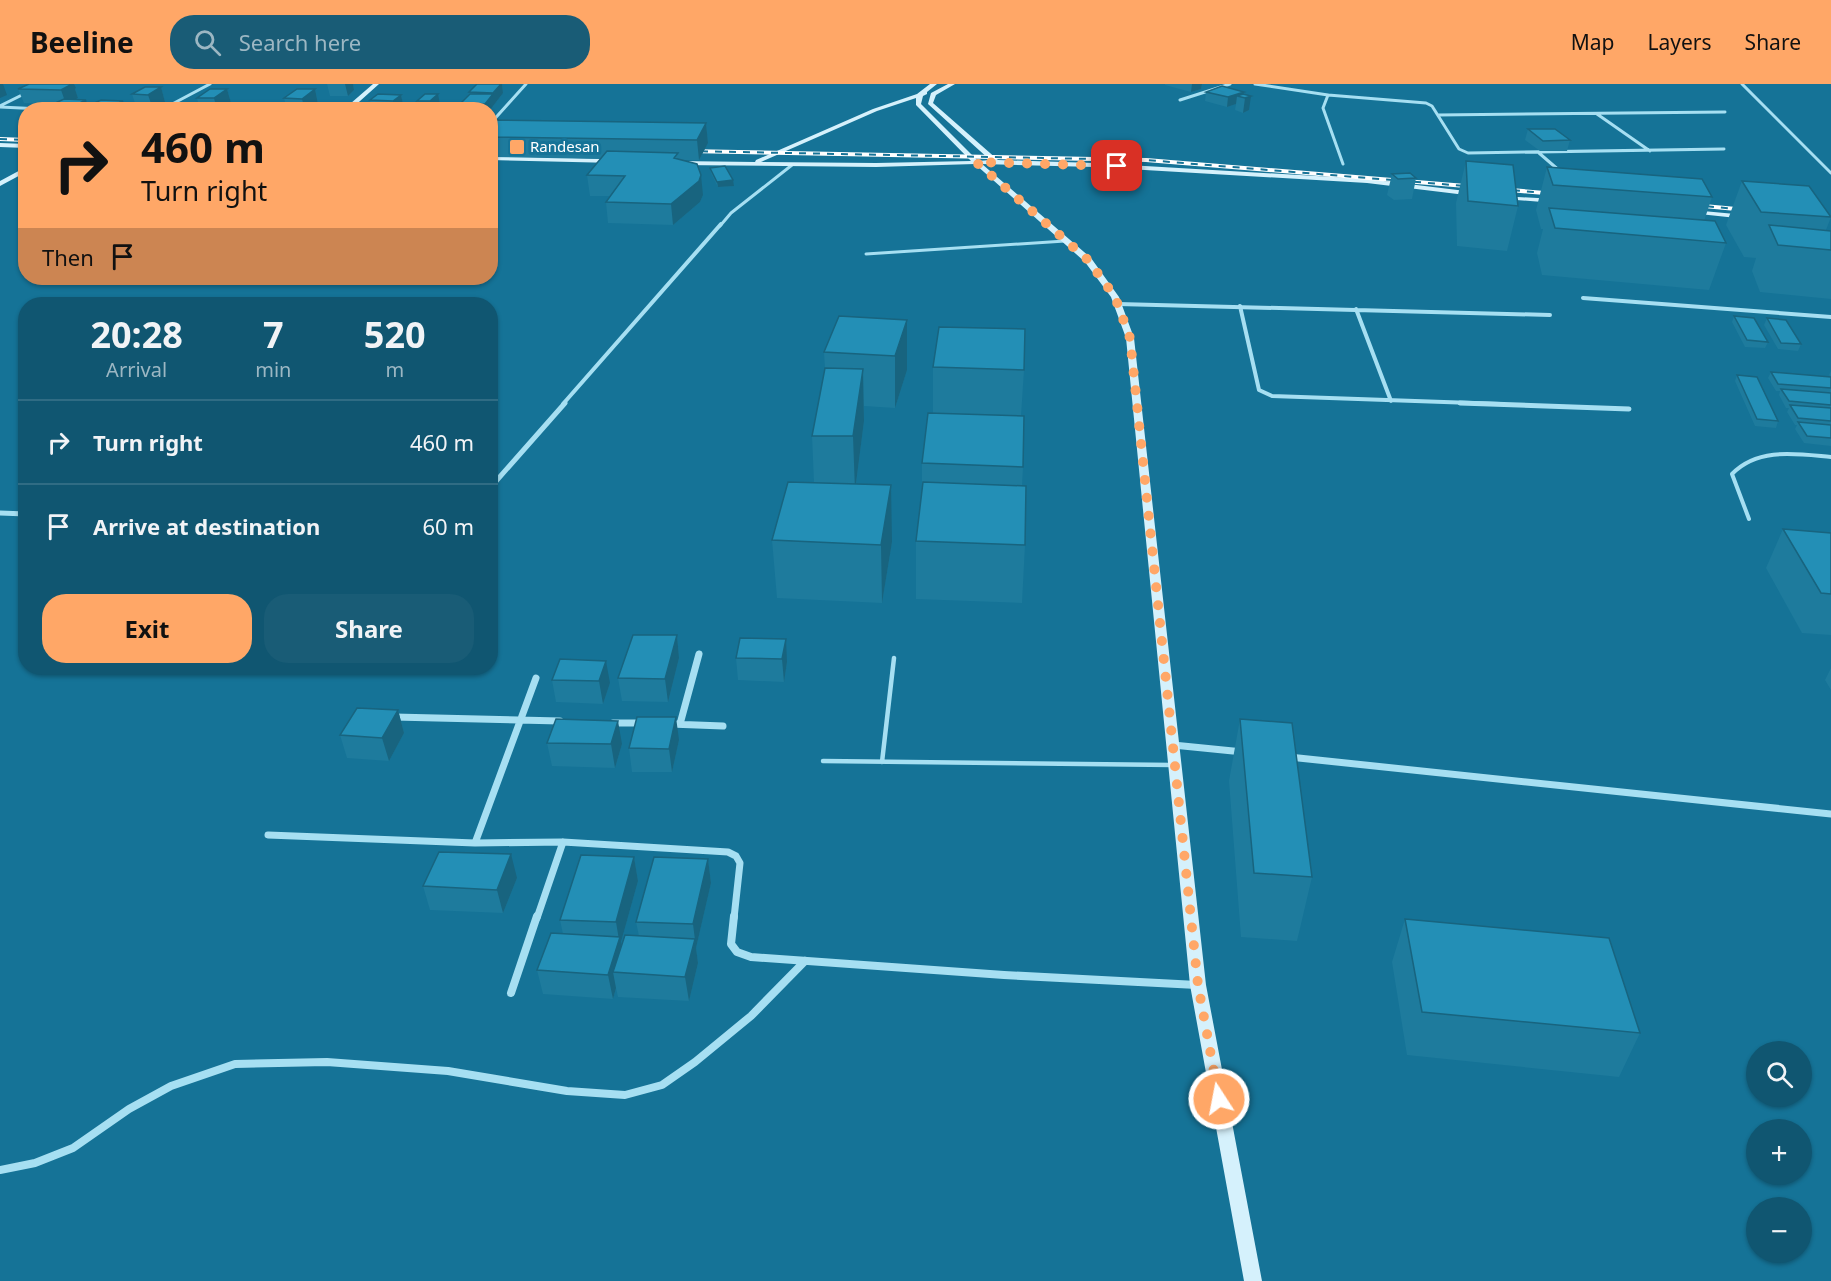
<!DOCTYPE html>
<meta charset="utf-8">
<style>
:root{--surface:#105671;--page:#195c76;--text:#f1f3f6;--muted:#9cb7c3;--line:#306c84;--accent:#ffa767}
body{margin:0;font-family:"Noto Sans",sans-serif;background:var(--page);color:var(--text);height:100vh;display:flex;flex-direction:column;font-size:22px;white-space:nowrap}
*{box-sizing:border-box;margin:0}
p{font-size:20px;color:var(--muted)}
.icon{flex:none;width:33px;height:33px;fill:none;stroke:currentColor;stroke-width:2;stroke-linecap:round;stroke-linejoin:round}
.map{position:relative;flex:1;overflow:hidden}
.drawer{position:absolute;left:18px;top:213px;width:480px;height:378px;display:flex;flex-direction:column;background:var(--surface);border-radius:24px;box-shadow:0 2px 4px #0004}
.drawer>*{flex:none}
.hud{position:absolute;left:18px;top:18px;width:480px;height:183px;border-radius:24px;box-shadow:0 2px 4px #0004;background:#ffa767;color:#111;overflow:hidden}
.tools{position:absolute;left:1746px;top:957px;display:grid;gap:12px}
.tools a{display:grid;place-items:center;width:66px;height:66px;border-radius:50%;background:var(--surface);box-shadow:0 2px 4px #0004;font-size:30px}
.pin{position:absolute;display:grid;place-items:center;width:51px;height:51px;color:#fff;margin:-26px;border-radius:12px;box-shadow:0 3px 9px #0006}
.me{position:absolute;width:66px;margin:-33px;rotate:349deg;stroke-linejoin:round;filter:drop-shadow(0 0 4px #0008)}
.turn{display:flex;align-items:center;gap:21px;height:126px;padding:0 24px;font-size:27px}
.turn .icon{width:78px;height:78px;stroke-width:2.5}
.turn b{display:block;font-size:42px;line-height:51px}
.then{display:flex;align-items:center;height:57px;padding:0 24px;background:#0003;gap:12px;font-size:22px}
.eta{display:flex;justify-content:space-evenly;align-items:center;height:102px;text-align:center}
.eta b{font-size:36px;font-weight:700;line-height:42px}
.button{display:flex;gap:12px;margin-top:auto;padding:12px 24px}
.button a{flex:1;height:69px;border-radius:24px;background:var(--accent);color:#111;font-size:24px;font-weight:700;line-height:69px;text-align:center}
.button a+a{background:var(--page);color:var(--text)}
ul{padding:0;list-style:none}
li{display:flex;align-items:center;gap:18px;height:84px;padding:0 24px;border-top:2px solid var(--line)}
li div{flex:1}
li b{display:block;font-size:22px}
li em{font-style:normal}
header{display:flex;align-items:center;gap:36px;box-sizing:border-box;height:84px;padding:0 30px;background:var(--accent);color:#111}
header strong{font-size:28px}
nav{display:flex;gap:33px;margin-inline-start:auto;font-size:21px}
.search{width:420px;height:54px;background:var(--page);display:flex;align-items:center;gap:15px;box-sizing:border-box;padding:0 21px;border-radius:24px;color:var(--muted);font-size:22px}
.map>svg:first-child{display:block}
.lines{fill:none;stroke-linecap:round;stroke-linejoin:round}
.lane-far2{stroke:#a6dff2;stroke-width:3}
.lane-far1{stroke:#a6dff2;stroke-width:4}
.lane{stroke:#a6dff2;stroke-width:4.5}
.street-far4{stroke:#a6dff2;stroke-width:3}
.street-far3{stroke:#a6dff2;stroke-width:4}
.street-far2{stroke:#a6dff2;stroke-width:5}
.street-far1{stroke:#a6dff2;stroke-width:7}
.street{stroke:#a6dff2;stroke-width:8}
.secondary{fill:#d5f1fc;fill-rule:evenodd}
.rail-casing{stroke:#fff;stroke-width:4}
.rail{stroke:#157397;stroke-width:2;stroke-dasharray:7;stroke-linecap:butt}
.wall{fill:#1e7b9d}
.shaded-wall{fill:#18647f}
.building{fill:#238fb6;stroke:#18647f;stroke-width:1.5}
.route{stroke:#ffa767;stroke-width:10;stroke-dasharray:0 18}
.poi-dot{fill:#ffa767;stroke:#157397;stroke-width:2}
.labels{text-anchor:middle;stroke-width:6;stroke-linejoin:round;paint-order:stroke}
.far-poi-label{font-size:15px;fill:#fff;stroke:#157397;text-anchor:start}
</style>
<header>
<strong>Beeline</strong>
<div class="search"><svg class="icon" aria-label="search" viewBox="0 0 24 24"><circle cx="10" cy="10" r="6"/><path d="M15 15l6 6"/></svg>Search here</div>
<nav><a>Map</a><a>Layers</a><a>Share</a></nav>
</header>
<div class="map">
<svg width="1831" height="1197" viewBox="0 0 1831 1197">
<rect width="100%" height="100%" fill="#157397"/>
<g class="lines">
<!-- lane-far2 -->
<path class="lane-far2" d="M866 170 1065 157"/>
<!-- lane-far1 -->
<path class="lane-far1" d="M1749 435 1732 390C1758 363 1797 370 1831 373"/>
<!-- lane -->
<path class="lane" d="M823 677 1172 681
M882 678 894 574"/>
<!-- street-far4 -->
<path class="street-far4" d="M1255 0 1328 11 1426 19 1432 22 1459 65 1468 69 1724 65
M1742 0 1831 89
M1328 11 1323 24 1343 80
M1180 16 1230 0
M0 22 28 8
M0 23 63 26
M161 26 210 0
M1597 30 1650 67
M1438 31 1725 28
M490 40 526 0
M1539 69 1561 88
M720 142 731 129 792 81"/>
<!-- street-far3 -->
<path class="street-far3" d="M1583 214 1831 233
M1118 220 1550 231
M1240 222 1259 306 1272 312 1501 320
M1356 225 1391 317
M563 320 721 140"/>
<!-- street-far2 -->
<path class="street-far2" d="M1460 319 1629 325
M490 404 565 319
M0 429 26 430"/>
<!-- street-far1 -->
<path class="street-far1" d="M394 633 560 637
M613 639H641
M670 640 723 642
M680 640 699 570
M1173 661 1243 668
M1289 673 1831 730
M268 751 475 759 563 758 728 768 736 772 740 779 734 834
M475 759 536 594
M537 834 563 758"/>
<!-- street -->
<path class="street" d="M734 832 731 860 737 868 751 873 1004 891 1197 901
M511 909 537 832
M0 1086 35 1079 73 1064 129 1025 171 1002 235 980 327 978 448 987 567 1007 625 1011 662 1001 695 978 751 932 805 877"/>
<!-- secondary -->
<path class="secondary" d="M373 0H379L350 26H343Z
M930 0H937L927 8V10L923 12 921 20 978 77 990 76 928 20 931 9 948 0H955L936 11 933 19 998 76 1094 79 1367 95 1474 108 1477 110 1474 112 1367 99 1094 83 982 80 1091 174 1119 213 1134 254 1206 901 1262 1197H1244L1190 901 1126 254 1111 213 1085 178 975 80 876 83 677 81 674 79 677 77 755 78 756 76 873 25 917 10ZM916 14V21L971 77 876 79 761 78 877 27Z
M0 59 26 60V64L0 63Z
M490 72 615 75 618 77 615 79 490 76Z
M26 83V88L0 102V97Z
M1501 112 1555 115 1558 117 1555 119 1503 115 1501 114Z
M1692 126 1746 131 1750 133 1746 135 1690 129 1689 128Z"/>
<!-- rail casing -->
<g class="rail-casing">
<path id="rail" d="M0 55 26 56
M687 67 1146 76 1478 103
M1499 105 1556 110
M1693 121 1747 126"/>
</g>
<!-- rail -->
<use href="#rail" class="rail"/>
</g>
<!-- wall -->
<path class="wall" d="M327 0H353L354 6 348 12H330Z
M477 0H502L503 9 490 26H457L461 22 460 20Z
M1165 0H1202L1201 5 1191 8 1165 1Z
M161 3 165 18 153 25H137L132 10Z
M76 4 75 5 78 14 75 16 89 26H53L51 21 54 20 24 19 18 5Z
M227 5 231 19 199 23 197 14Z
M315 5 318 20 311 26H287L284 14Z
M1206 8H1244L1249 26 1243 29 1235 26 1236 20 1227 23 1205 17Z
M425 10 440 20 439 21H446L447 26H417L418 24 417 17Z
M401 11 403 20 397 26H358L371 21 370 16Z
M123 17 125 26H90L88 22Z
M490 36 706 39 708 59 699 76H681L703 111 700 118 673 141 608 139 606 118 610 112H590L587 91 601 75 490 73Z
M1528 45 1570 56 1567 67H1540L1525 56Z
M1466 77 1518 122 1507 167 1457 162 1456 119Z
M1547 83 1712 113 1704 137 1726 159 1709 206 1542 191 1537 169 1543 145H1541L1536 126Z
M710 84 734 102 718 103 711 89Z
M1392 90 1416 94 1412 115 1394 116 1387 111Z
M1742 97 1831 133 1826 146 1831 147V215L1760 208 1752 187 1756 174 1744 173 1726 141Z
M1734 232 1768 258 1765 264 1745 263 1732 238Z
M1767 234 1801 260 1798 267 1778 265 1764 241Z
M907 236V286L895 324 864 322V337L856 400 892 458 882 519 777 514 772 456 814 399 812 352 825 285 824 268Z
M933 283 1024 286 1021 332 1023 383 1022 402 1025 461 1022 519 916 515V457L922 410V379L933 329Z
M1831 287V362L1804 359 1795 345 1797 341H1795L1787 328 1789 324H1786L1779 311 1780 307H1776L1768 294 1771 288 1831 293 1829 291Z
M1737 291 1778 337 1776 344 1755 342 1735 297Z
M1783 445 1831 449V551L1802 549 1766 484Z
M677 551 679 574 668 618 622 617 618 594Z
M740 554 787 578 784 598 738 596 736 574Z
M560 575 610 599 603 620 556 618 552 596Z
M1831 584V606L1825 596Z
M398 626 404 649 389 677 347 674 340 651Z
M1240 635 1312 793 1297 857 1241 853 1229 697Z
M679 656 672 688H632L629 664Z
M547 659 622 660 615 684 552 682Z
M634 773 638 797 621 858 622 862 639 852 636 838 708 775 711 799 696 864 698 879 689 917 618 913 616 904 613 915 543 910 537 886 563 850 560 836Z
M517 794 503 829 430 826 423 802Z
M1405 835 1640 949 1619 993 1407 971 1392 878Z"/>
<!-- shaded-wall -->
<path class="shaded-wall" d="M0 0H3L7 11 0 14Z
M61 0H74L76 4 75 5 78 14 66 20 61 6Z
M345 0H353L354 6 348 12Z
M501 0H502L503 9 490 26H486L485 20Z
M1192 0H1202L1201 5 1191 8Z
M161 3 165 18 153 25 148 11Z
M227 5 231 19 222 26H217L214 14Z
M315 5 318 20 311 26H305L302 15Z
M1244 8 1243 13 1237 12 1236 20 1227 23 1228 13Z
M438 10 440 20 434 26H432L430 17Z
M401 11 403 20 397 26H395L393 17Z
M1251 12 1249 26 1243 29 1245 14Z
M86 16 89 26H74L73 22Z
M123 17 125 26H111L110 23Z
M383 21 384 26H377Z
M706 39 708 59 699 76 697 56Z
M701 91 703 111 700 118 673 141 671 120Z
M733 96 734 102 718 103 717 98Z
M907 236V286L895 324V272Z
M863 285 864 337 855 407 853 352Z
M891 401 892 458 882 519 881 461Z
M677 551 679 574 668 618 665 595Z
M786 555 787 578 784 598 782 575Z
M606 577 610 599 603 620 599 597Z
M398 626 404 649 389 677 382 654Z
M676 633 679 656 672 688 669 665Z
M618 637 622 660 615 684 611 660Z
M511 770 517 794 503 829 497 806Z
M634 773 638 797 621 858 625 877 613 888 616 904 613 915 608 891 619 856 616 838Z
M708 775 711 799 696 864 698 879 689 917 685 893 695 856 693 840Z"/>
<!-- building -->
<path class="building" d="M29 0H72L61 6 18 5Z
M477 0H501L493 9 469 8Z
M1222 2 1244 8 1228 13 1206 8Z
M145 3H161L148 11 132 10Z
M210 5H227L214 14H197Z
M297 5H315L302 15 284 14Z
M378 10 401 11 393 17 370 16Z
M425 10H438L430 17H417Z
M470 10H493L485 20H460Z
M1243 10 1251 12 1245 14 1237 12Z
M64 15 86 16 73 22 51 21Z
M101 16 123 17 110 23 88 22Z
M365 20 383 21 377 26H358Z
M202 21 230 22 224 26H196Z
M421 21H446L442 26H417Z
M460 22H485L482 26H457Z
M490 36 706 39 697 56 490 53Z
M1528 45H1555L1570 56 1543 57Z
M607 67 678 69 674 74 697 80 701 91 699 97 671 120 606 118 625 92 587 91Z
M1466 77 1513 81 1518 122 1468 117Z
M725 82 733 96 717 98 710 84Z
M1547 83 1702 95 1712 113 1553 101Z
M1410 89 1416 94 1398 95 1392 90Z
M1742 97 1809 102 1831 133 1761 128Z
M1549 124 1715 137 1726 159 1555 144Z
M1769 141 1831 147V166L1778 161Z
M839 232 907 236 895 272 824 268Z
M1734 232 1754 234 1768 258 1747 256Z
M1767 234 1786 236 1801 260 1781 259Z
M939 243 1025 245 1024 286 933 283Z
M825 284 863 285 853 352H812Z
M1771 288 1831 293V304L1778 300Z
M1737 291 1757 293 1778 337 1757 335Z
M1781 305 1831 309V321L1789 317Z
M1790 321 1831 324V337L1798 334Z
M928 329 1024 332 1023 383 922 379Z
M1798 338 1831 341V354L1807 352Z
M788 398 891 401 881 461 772 456Z
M923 398 1026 402 1025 461 916 457Z
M1783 445 1831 449V510L1821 509Z
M633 551H677L665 595 618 594Z
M740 554 786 555 782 575 736 574Z
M560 575 606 577 599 597 552 596Z
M357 624 398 626 382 654 340 651Z
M637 633H676L669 665 629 664Z
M556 635 618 637 611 660 547 659Z
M1240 635 1292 639 1312 793 1254 789Z
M439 768 511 770 497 806 423 802Z
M581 771 634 773 616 838 560 836Z
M654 773 708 775 693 840 636 838Z
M1405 835 1609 854 1640 949 1422 928Z
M551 849 620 853 608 891 537 886Z
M625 851 695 855 685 893 613 888Z"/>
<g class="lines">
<!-- route -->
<path class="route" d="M1117 82 976 78 1088 176 1115 213 1130 254 1198 901 1219 1015"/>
</g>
<!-- markers -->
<rect class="poi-dot" x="509" y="55" width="16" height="16" rx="3"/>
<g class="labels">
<!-- far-poi labels -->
<g class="far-poi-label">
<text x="530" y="68">Randesan</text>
</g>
</g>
</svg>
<div class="tools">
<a><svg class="icon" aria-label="search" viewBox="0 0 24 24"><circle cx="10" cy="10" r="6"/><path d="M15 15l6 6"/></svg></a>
<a>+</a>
<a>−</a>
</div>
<div class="pin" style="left:1117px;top:82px;background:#d93025"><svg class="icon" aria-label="arrive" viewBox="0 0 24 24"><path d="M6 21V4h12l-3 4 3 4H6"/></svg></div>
<svg class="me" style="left:1219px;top:1015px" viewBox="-20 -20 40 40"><circle r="17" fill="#ffa767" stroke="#fff" stroke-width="3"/><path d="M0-11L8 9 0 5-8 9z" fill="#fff"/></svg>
<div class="hud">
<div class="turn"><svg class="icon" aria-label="right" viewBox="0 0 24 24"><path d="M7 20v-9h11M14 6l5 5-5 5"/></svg><div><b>460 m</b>Turn right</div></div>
<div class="then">Then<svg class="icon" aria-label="arrive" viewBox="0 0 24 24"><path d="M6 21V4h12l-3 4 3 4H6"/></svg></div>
</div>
<section class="drawer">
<div class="eta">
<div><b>20:28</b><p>Arrival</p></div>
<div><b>7</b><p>min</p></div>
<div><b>520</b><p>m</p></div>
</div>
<ul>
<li><svg class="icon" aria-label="right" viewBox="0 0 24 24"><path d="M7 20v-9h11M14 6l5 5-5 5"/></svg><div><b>Turn right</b></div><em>460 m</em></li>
<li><svg class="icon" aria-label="arrive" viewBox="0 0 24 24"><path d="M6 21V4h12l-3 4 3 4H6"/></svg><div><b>Arrive at destination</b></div><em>60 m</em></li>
</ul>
<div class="button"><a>Exit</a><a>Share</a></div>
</section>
</div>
